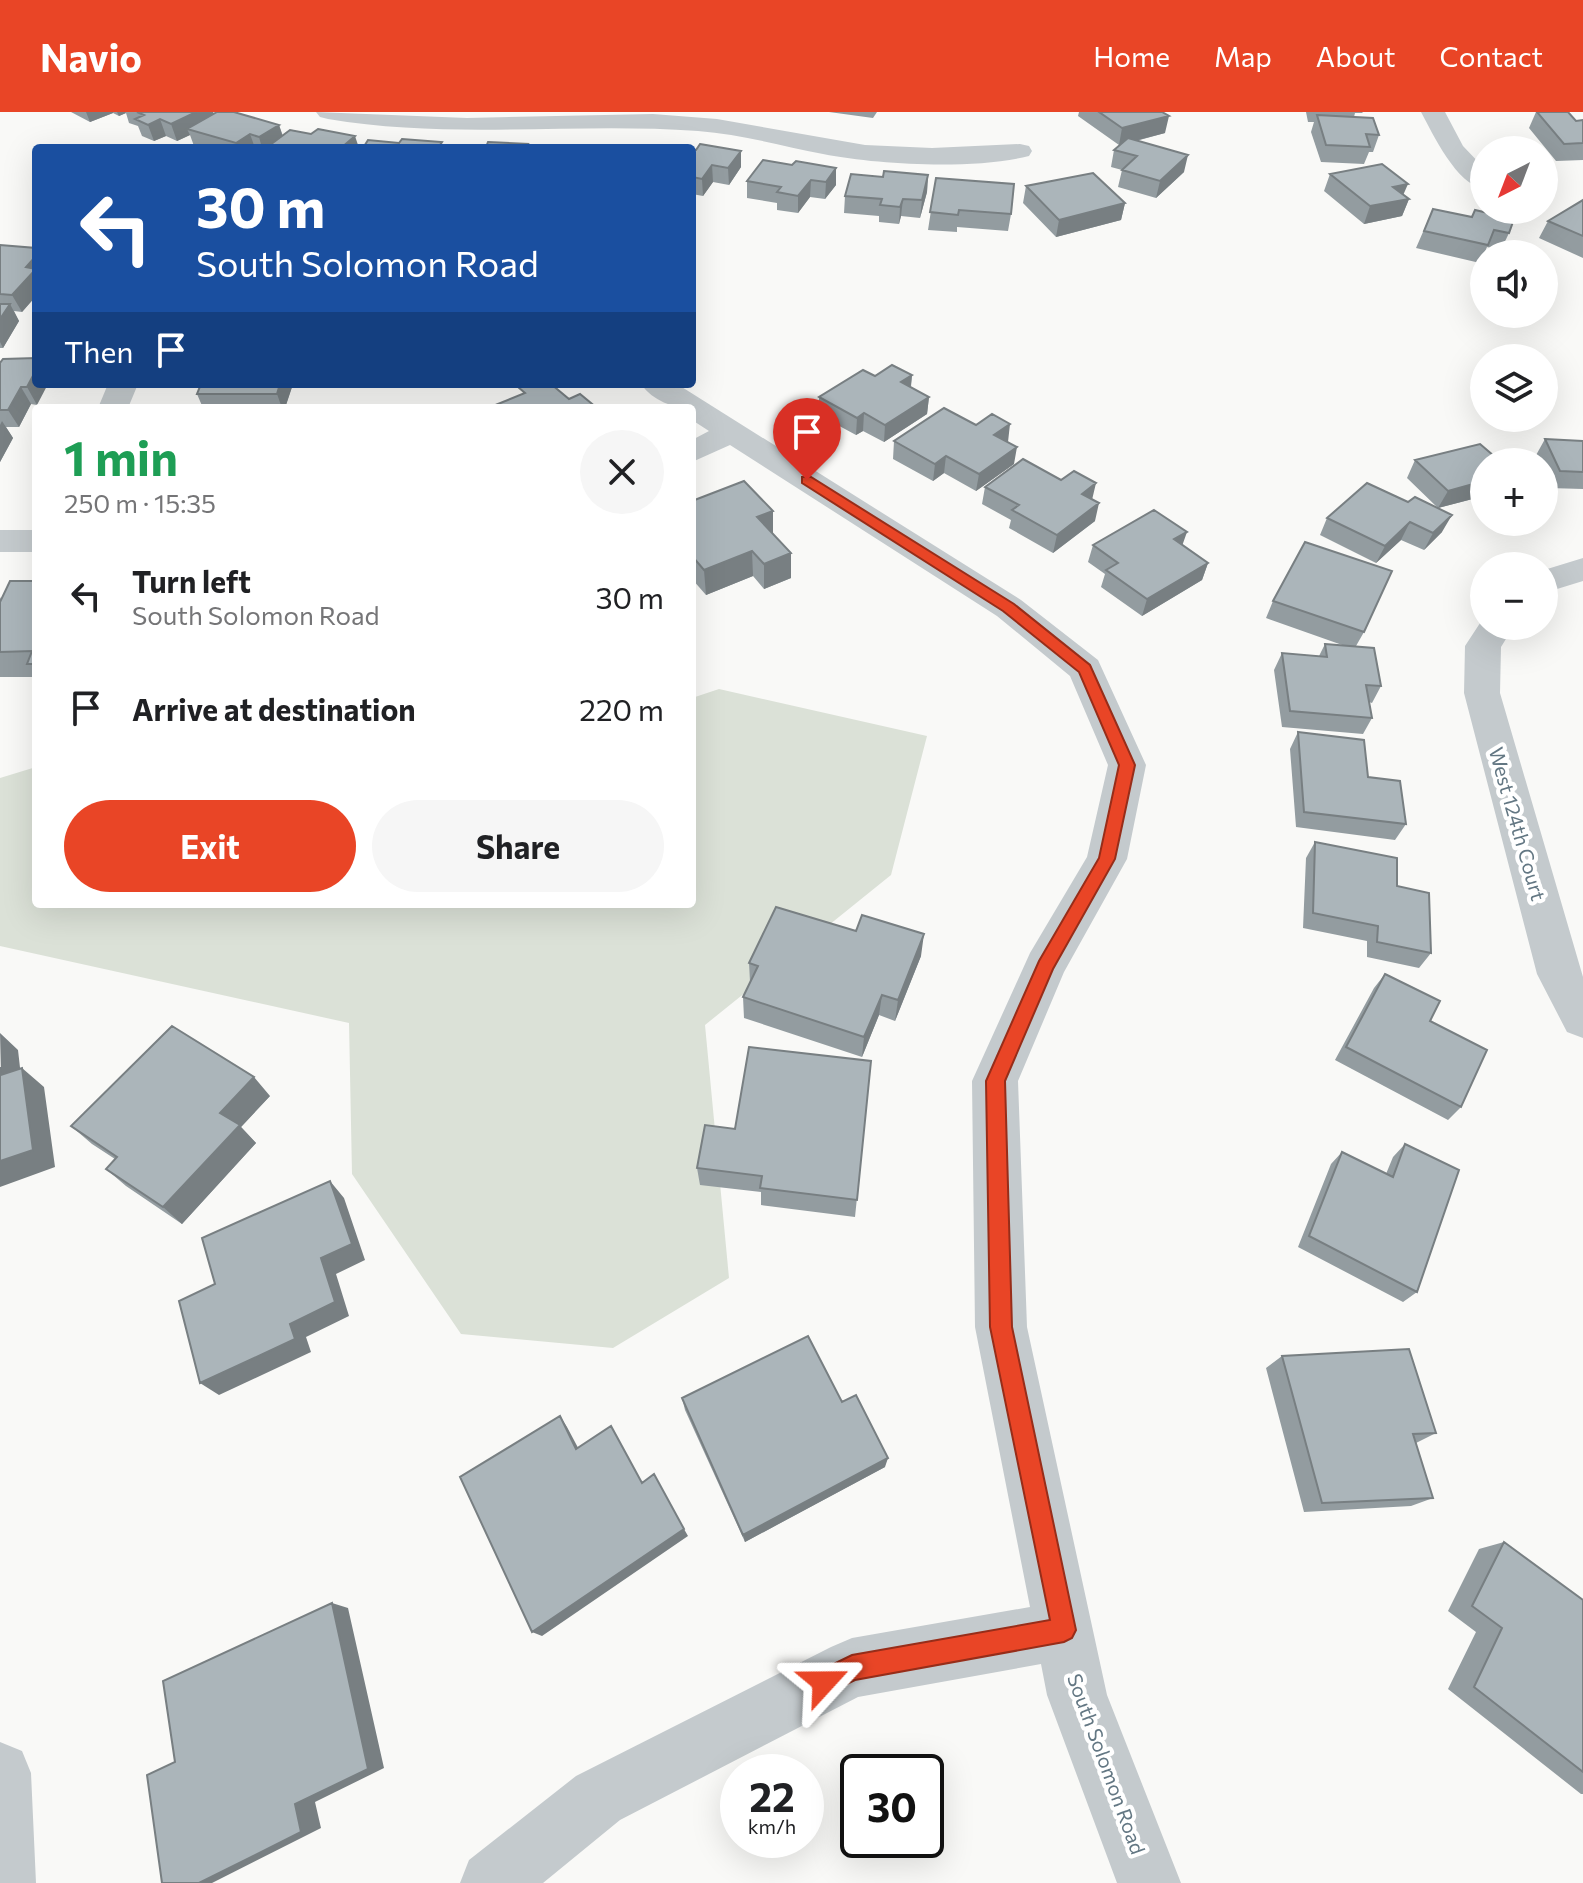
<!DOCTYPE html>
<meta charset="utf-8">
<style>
:root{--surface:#fff;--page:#f6f6f6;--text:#202124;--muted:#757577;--accent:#e94526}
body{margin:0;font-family:Commissioner,sans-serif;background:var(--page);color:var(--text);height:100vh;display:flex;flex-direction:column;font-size:30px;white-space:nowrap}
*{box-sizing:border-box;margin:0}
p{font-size:26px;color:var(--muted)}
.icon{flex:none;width:44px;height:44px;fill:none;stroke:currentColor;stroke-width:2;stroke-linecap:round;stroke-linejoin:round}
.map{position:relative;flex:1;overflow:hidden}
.panel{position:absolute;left:32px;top:292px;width:664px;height:504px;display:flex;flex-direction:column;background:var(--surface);border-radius:8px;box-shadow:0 8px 32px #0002}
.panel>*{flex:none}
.top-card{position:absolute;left:32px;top:32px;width:664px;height:244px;border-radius:8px;box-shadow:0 8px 32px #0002;background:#1a4fa0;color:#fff;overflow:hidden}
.needle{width:52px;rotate:222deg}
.tools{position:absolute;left:1470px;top:24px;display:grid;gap:16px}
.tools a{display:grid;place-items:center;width:88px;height:88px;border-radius:50%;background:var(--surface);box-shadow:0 8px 32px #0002;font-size:40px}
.speed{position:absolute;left:720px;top:1642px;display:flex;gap:16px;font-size:40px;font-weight:700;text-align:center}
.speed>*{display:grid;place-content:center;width:104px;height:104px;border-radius:50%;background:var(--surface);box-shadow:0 8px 32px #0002;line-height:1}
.speed small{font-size:20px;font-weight:400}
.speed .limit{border:4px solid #111;border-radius:12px;background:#fff;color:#111}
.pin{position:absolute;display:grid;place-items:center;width:68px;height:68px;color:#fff;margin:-82px -34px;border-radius:50% 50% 50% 0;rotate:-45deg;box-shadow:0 0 8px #0007}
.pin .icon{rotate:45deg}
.me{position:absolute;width:88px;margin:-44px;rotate:66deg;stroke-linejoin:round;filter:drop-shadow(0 0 6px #0008)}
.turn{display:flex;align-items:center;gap:28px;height:168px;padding:0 32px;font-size:36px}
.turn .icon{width:104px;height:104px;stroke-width:2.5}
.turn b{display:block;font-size:56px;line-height:68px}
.then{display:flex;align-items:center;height:76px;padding:0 32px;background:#0003;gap:16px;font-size:30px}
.round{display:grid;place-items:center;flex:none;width:84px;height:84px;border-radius:42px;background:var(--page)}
.headline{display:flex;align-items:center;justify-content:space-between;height:136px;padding:0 32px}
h1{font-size:48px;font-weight:700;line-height:60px;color:#1e9e55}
.cta{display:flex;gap:16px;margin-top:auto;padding:16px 32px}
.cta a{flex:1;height:92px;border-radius:48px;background:var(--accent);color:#fff;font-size:32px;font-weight:700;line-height:92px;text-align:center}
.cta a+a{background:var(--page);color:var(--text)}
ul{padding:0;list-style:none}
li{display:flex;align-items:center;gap:24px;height:112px;padding:0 32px}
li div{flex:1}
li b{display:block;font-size:30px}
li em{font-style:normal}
header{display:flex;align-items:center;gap:48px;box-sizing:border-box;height:112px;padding:0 40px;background:var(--accent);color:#fff}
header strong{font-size:38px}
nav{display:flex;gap:44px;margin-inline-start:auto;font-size:28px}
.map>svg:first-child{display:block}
.green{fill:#dbe1d7}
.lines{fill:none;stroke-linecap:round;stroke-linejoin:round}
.street{fill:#c4cacd;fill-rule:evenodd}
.wall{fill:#939ca0}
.shaded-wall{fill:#787f82}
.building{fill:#abb5ba;stroke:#787f82;stroke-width:2}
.route{fill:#e94526;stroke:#972d19;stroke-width:2}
.labels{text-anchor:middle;stroke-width:8;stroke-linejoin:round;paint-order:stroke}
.street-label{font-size:20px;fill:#637783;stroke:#fff}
</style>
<header>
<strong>Navio</strong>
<nav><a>Home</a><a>Map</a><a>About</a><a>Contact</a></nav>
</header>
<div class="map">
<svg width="1583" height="1771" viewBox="0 0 1583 1771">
<rect width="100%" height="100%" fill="#f9f9f7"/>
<!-- green -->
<path class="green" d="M719 577 927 624 891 763 705 913 729 1166 613 1236 461 1222 352 1062 349 911 0 834V666L36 655V792H692V586Z"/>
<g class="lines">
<!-- street -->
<path class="street" d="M316 0 467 6 653 2 717 7 865 33 932 36 1020 32 1029 34 1032 39 1029 44C973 58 880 53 823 42 781 34 740 22 698 19 574 10 451 28 328 7L320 5Z
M1421 0H1445L1463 34 1484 56V76C1457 74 1433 22 1421 0Z
M108 272H138L128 296H98Z
M641 272H677L1021 488 1098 548 1146 653 1127 747 1064 860 1018 969 1027 1215 1107 1583 1181 1771H1117L1047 1583 1041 1552 858 1585 620 1708 543 1771H460L469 1748 576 1664 831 1535 852 1526 1030 1495 975 1215 972 969 1030 841 1087 745 1108 653 1070 564 997 504 730 333 692 350V328L709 319 692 308V296C673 296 653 289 641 272Z
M0 418H36V440H0Z
M1583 446V469L1544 481V458Z
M1484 505V514H1514L1501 535 1500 581 1583 865V926L1567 920 1537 862 1464 581 1465 534Z
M0 1630 22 1639 31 1661 36 1771H0Z"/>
</g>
<!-- wall -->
<path class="wall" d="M71 0H213L214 2 279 13 283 24 359 36H201L194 34 190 23 177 29 166 24 154 29 142 24 138 14 129 11 126 1 119 4 113 1 90 10Z
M829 0H877L873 6Z
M1079 0H1162L1165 21 1136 29 1184 60 1156 86 1118 75 1122 58 1111 55 1114 38 1119 33 1078 4Z
M1306 0H1363L1362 1H1355L1354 5 1379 23 1373 40H1369L1364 52 1321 50 1311 20 1314 10H1308Z
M1535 0H1568L1576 9 1583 8V48L1556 49 1529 16 1536 0Z
M692 38 741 55 729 73 713 70 703 84 692 82Z
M792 53 836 56V73L825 87 810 85 798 101 777 98V91L747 86V69Z
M1330 62 1404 83 1409 87 1402 104 1364 112 1324 79Z
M928 63 927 80 920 106 901 104 899 112 879 110V104L844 101 845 84Z
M936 66 1011 102 1008 119 957 115V120L928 118Z
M1026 74 1125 91 1121 108 1056 125 1023 91Z
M1583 88V146L1539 126 1548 109Z
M1433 97 1509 121 1501 138 1487 135 1480 151 1416 136Z
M0 133 36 136V184L22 200 14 199 19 209 3 236H0Z
M36 246 37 293 31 292 19 315H6L13 326 0 350V251Z
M912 263 911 275 929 285 927 302 884 330 863 319 856 323 819 303V285L875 264Z
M293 272 285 296H203L197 282Z
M1545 327 1583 329V377L1549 376 1544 365V350H1537L1535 345Z
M894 329 1007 330 1014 352 976 379 944 361 933 369 893 347Z
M1415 348 1484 350V384L1438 396 1407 366Z
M1367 371 1442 420 1424 438 1401 428 1376 451 1320 423 1327 406Z
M985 375 1092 388 1095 409 1053 441 1009 416 1011 408 982 392Z
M692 389 773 399V422L791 466 764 477 753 464 706 483 692 467Z
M1093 433H1182L1208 451 1202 468 1142 504 1101 475 1105 462 1088 450Z
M36 469V565H0V485L1 487Z
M1273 489 1364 520 1356 534 1381 574 1372 591 1369 590 1372 606 1363 622 1282 615 1274 558 1282 541 1319 544 1325 532 1345 534 1266 506Z
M1298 620 1368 665 1406 712 1395 728 1296 715 1290 637Z
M1315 730 1397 774 1431 841 1419 856 1367 845V829L1303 816 1306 746Z
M856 819 921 844 895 909 879 903 862 945 744 906 743 885 750 870 749 851Z
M1385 862 1430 909 1461 995 1448 1008 1335 948 1374 876Z
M871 949 855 1105 761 1093V1080L700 1073 697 1056 735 1017Z
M270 984 241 1015 256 1031 182 1112 126 1074 106 1057 115 1047 92 1032 71 1014Z
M1405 1032 1417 1180 1403 1190 1298 1135 1331 1052 1342 1040 1386 1062 1393 1045Z
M1282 1244 1436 1321 1416 1331 1433 1386 1411 1394 1304 1400 1266 1256Z
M682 1286 842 1290 885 1355 745 1430 685 1298Z
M1504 1430 1583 1488V1682H1581L1448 1577 1476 1520 1448 1499 1479 1437Z"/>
<!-- shaded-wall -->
<path class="shaded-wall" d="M86 0H113V1L90 10Z
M117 0H125L126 1 119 4Z
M196 0H213L217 10 187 17 190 23 177 29 171 12Z
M1169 4 1165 21 1119 33 1122 16Z
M160 7 166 24 154 29 148 13Z
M279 13 284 29 274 36H262L259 25Z
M250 22 255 36H238L236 31Z
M355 24 359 36H341Z
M741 39V55L729 73 728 56Z
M1188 43 1184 60 1156 86 1160 69Z
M712 53 713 70 703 84 702 67Z
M836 56V73L825 87 826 70Z
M928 63 927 80 920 106 922 88Z
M811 68 810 85 798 101V84Z
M1408 72 1401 88 1409 87 1402 104 1364 112 1370 94 1393 75Z
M903 87 901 104 899 112 900 95Z
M1125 91 1121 108 1056 125 1059 108Z
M36 144V184L22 200 12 183 26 155Z
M10 192 19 209 3 236 0 230V207Z
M36 258V272H48L37 293 27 275Z
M912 263 910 281 901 270Z
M280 272H293L285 296H282L277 282Z
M21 275 31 292 19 315 8 298Z
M929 285 927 302 884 330 885 313Z
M864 301 863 319 856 323 857 306Z
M2 309 13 326 0 350V313Z
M1010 312 1008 330 994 323Z
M1017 335 1014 352 976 379 979 362Z
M946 344 944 361 933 369 935 352Z
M1484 369V384L1438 396 1448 379Z
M1096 371 1092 388 1082 382Z
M1099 391 1095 409 1053 441 1057 423Z
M773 399V424L757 405Z
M1452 403 1442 420 1424 438 1433 421Z
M1410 410 1401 428 1376 451 1385 434Z
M1187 420 1181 437 1174 427Z
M752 439 753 464 706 483 704 458Z
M791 441V466L764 477V452Z
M1208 451 1202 468 1142 504 1147 487Z
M924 822 921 844 895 909 898 888Z
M882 883 879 903 862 945 864 925Z
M0 921 18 938 23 982 1 963Z
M22 956 44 975 55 1055 0 1075V1049Z
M254 965 270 984 241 1015 256 1031 182 1112 163 1095 220 1001Z
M330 1069 344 1086 365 1148 336 1162 349 1204 306 1225 311 1240 219 1283 200 1271 290 1212 321 1146Z
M560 1304 567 1315 584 1347 576 1337Z
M888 1346 885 1355 745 1430 743 1423Z
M684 1417 688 1424 542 1524 532 1520Z
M332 1491 348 1496 384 1656 315 1690 321 1716 212 1771H199L295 1692Z"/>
<!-- building -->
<path class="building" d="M137 0H196L171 12 160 7 148 13 135 7 144 3Z
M217 0H234L279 13 259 25 250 22 236 31 187 17Z
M1099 0H1162L1169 4 1122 16Z
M1537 0H1568L1576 9 1583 8V31L1564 32Z
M1317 3 1373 6 1379 23 1366 22 1370 35 1326 33Z
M318 17 355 24 341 36H266L290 18 311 22Z
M1128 26 1188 43 1160 69 1122 58 1137 44 1114 38Z
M402 27 442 30 438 36H363L368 28 399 31Z
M488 30 528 32 526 36H457L458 33 486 35Z
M700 32 741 39 728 56 712 53 702 67 692 65V38H696Z
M665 34 681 36H663Z
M763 48 792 53 796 49 836 56 826 70 811 68 798 84 777 80 781 75 747 69Z
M1382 52 1408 72 1393 75 1409 87 1370 94 1330 62Z
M884 59 928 63 922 88 903 87 900 95 880 93 882 87 845 84 851 62 883 65Z
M1093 61 1125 91 1059 108 1026 74Z
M936 66 1014 72 1011 102 959 98 958 103 930 100Z
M1583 88V124L1548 109Z
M1433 97 1472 105 1475 98 1514 107 1509 121 1494 118 1488 133 1424 119Z
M0 133 36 136V144L26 155 36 157 12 183 0 182Z
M0 192H10L0 207Z
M36 246V258L27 275H21L8 298H0V251L3 247Z
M892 253 912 263 901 270 929 285 885 313 864 301 857 306 819 285 863 258 875 264Z
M201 272H280L277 282H197Z
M524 272H551L569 287 580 282 597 296H488L525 281 518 275Z
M944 296 976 313 992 302 1010 312 994 323 1017 335 979 362 946 344 935 352 894 329Z
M1545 327 1583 329V360L1560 359Z
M1480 332 1501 350H1484V369L1448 379 1415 348Z
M1023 347 1061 368 1074 359 1096 371 1082 382 1099 391 1057 423 1012 398 1019 393 985 375Z
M744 369 773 399 757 405 791 441 764 452 752 439 704 458 692 444V389Z
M1367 371 1408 390 1415 385 1452 403 1433 421 1410 410 1385 434 1327 406Z
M1154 398 1187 420 1174 427 1208 451 1147 487 1106 458 1118 451 1093 433Z
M1305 430 1392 459 1364 520 1273 489Z
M10 469H36V552H27L32 539 0 540V490Z
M1325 532 1374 536 1381 574 1366 573 1372 606 1290 599 1282 541 1327 545Z
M1298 620 1364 628 1368 665 1400 669 1406 712 1304 700Z
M1315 730 1397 746V774L1429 781 1431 841 1377 830 1378 814 1313 801Z
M776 795 856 819 862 803 924 822 898 888 882 883 864 925 743 885 758 854 749 851Z
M1385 862 1440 889 1430 909 1487 938 1461 995 1346 935Z
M172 914 254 965 220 1001 240 1013 163 1095 106 1057 117 1045 71 1014Z
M749 935 871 949 857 1088 760 1076 762 1064 697 1056 705 1013 735 1017Z
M0 955 1 963 22 956 33 1038 0 1049Z
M1405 1032 1459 1058 1417 1180 1309 1124 1342 1040 1393 1065Z
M330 1069 352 1132 321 1146 335 1190 290 1212 295 1227 200 1271 179 1189 215 1172 202 1126Z
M808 1224 842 1290 856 1283 888 1346 743 1423 682 1286Z
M1409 1237 1436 1321 1413 1322 1433 1386 1322 1391 1282 1244Z
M560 1304 576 1337 611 1314 642 1371 654 1362 684 1417 532 1520 460 1365Z
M1504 1430 1583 1488V1660L1474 1575 1502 1516 1472 1494Z
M332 1491 368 1657 295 1692 301 1720 199 1771H162L147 1663 175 1650 163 1569Z"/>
<!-- route -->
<path class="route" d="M802 365H811L1014 492 1090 553 1135 653 1115 747 1053 857 1005 969 1012 1215 1076 1518 1072 1526 1064 1530 855 1568 824 1583 815 1579 812 1570 815 1561 852 1543 1050 1508 990 1215 986 969 1039 849 1099 746 1119 653 1079 560 1003 499 802 371Z"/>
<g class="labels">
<!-- street labels -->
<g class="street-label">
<text transform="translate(1517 712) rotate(74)" y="7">West 124th Court</text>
<text transform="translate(1106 1652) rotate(70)" y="7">South Solomon Road</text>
</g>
</g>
</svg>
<div class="tools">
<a><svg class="needle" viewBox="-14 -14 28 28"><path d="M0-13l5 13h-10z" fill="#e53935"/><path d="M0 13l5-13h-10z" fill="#757577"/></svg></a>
<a><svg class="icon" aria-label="sound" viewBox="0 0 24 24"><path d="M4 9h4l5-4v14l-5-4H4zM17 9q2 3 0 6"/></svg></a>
<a><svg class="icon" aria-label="layers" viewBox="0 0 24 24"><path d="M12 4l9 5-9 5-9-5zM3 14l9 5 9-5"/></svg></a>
<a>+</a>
<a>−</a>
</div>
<div class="speed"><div>22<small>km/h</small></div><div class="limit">30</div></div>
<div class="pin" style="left:807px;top:368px;background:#d93025"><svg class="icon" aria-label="arrive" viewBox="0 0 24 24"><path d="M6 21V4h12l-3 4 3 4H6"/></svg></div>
<svg class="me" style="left:824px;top:1570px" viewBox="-20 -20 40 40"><path d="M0-17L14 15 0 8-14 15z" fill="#e94526" stroke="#fff" stroke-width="4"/></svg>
<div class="top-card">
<div class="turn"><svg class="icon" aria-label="left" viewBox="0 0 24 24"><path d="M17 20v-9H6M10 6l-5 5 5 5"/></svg><div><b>30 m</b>South Solomon Road</div></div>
<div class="then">Then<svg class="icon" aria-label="arrive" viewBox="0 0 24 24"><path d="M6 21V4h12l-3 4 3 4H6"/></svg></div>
</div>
<section class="panel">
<div class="headline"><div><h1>1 min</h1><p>250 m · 15:35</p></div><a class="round"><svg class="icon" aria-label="close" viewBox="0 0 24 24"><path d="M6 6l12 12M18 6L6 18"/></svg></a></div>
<ul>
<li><svg class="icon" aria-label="left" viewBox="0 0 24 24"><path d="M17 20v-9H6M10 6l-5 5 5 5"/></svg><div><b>Turn left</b><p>South Solomon Road</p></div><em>30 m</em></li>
<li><svg class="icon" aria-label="arrive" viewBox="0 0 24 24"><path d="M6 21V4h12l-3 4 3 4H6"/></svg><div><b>Arrive at destination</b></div><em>220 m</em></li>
</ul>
<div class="cta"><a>Exit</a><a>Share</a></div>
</section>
</div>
